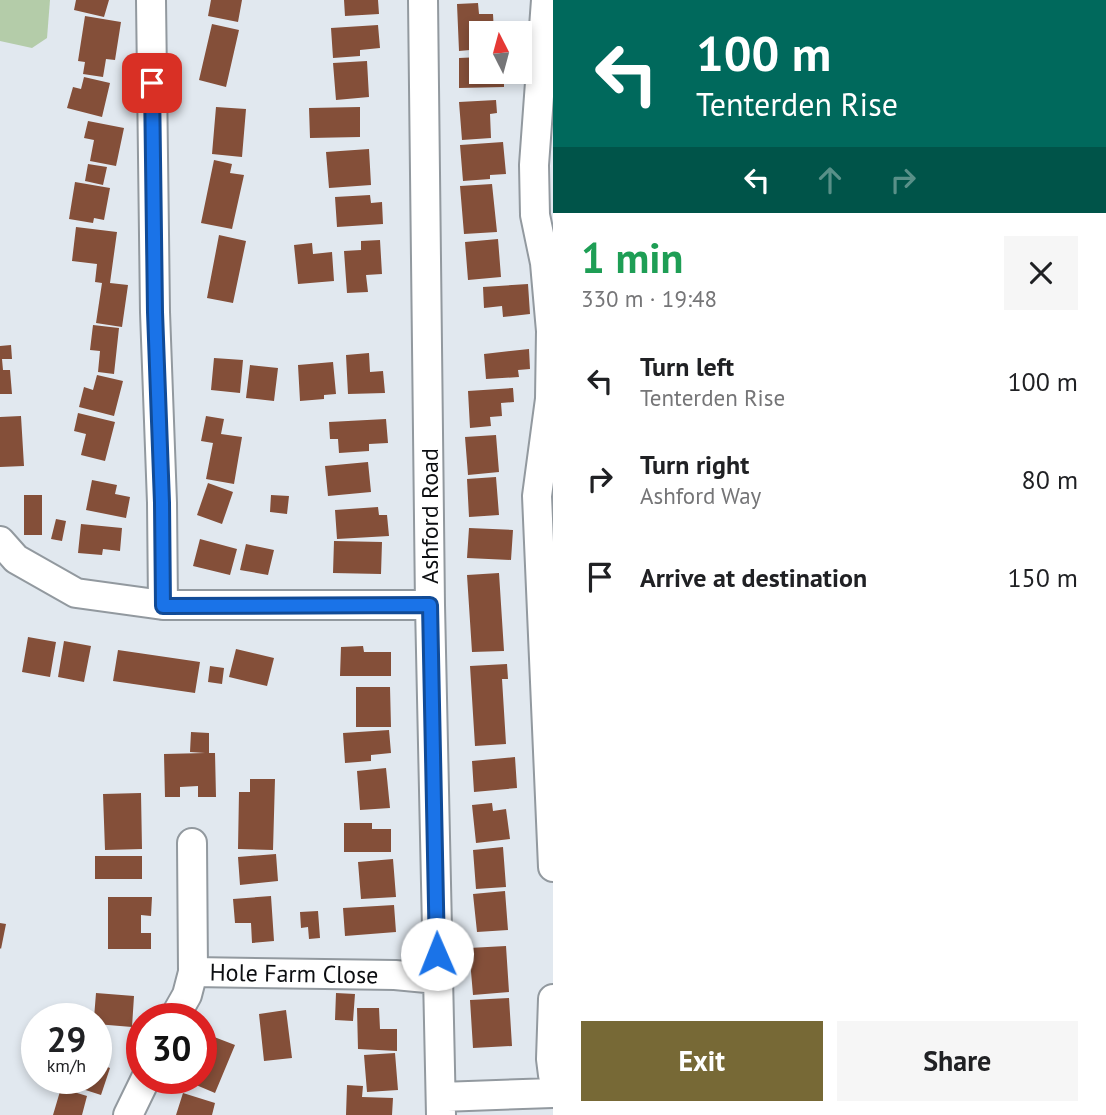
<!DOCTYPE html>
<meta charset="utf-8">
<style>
:root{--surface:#fff;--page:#f6f6f6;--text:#202124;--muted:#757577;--accent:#776936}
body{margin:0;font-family:"PT Sans",sans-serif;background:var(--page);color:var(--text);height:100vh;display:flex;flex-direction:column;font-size:26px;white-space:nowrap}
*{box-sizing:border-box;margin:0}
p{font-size:23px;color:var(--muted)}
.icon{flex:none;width:38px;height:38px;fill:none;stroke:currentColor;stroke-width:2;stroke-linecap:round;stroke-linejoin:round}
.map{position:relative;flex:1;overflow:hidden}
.panel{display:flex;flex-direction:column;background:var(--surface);width:553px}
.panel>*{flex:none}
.hud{background:#00695c;color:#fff;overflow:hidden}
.needle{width:46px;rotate:354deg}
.tools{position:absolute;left:469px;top:21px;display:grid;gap:14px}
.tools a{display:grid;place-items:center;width:63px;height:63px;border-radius:0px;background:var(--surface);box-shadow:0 4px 10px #0003;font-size:35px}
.speed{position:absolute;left:21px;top:1003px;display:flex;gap:14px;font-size:35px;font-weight:700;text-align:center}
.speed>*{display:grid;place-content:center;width:91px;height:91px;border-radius:50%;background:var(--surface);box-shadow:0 4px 10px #0003;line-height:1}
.speed small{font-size:18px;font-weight:400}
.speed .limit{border:10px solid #d22;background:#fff;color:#111}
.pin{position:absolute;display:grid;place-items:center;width:60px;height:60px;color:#fff;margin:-30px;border-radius:14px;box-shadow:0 4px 10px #0006}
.me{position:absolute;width:77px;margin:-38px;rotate:359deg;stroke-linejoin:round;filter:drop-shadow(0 0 5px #0008)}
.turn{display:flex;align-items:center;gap:24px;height:147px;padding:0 28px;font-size:32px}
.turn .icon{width:91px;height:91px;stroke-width:2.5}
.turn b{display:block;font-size:49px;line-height:60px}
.lanes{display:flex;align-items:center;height:66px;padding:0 28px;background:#0003;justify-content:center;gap:35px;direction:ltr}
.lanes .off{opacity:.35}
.round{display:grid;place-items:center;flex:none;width:74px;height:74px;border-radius:0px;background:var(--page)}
.summary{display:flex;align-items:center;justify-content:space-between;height:119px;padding:0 28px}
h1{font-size:42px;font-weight:700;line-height:52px;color:#1e9e55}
.button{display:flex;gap:14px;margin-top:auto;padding:14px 28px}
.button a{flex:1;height:80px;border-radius:0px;background:var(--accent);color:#fff;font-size:28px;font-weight:700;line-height:80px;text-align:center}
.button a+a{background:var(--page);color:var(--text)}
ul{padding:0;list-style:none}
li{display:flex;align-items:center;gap:21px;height:98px;padding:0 28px}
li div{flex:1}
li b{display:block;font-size:26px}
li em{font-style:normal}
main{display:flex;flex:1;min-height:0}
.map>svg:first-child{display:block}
.green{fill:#b4cca9}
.building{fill:#844f39}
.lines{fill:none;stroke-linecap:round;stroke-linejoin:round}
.minor-casing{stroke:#92999f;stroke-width:32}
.minor{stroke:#fff;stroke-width:28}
.route-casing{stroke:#114b97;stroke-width:18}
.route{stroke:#1a73e8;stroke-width:12}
.labels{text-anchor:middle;stroke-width:7;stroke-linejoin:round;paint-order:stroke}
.street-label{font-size:24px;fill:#0c0e11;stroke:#fff}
</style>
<main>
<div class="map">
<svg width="553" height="1115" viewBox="0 0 553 1115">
<rect width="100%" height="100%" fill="#e1e8ef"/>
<!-- green -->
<path class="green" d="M0 0H50L47 38 32 48 0 41Z"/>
<!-- building -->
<path class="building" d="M76 0H109L104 17 74 10Z
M211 0H242L238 22 208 16Z
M344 0H378L379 14 345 16Z
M478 3 479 14H493L494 33H481V49L459 51 457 4Z
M85 16 121 22 115 60 106 59 103 77 83 74 85 62 78 61Z
M212 24 239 30 226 87 199 80Z
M378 25 380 48 360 50V56L333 58 331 28Z
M481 57V72H504V87L459 88V58Z
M367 61 369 97 336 100 333 63Z
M84 77 110 83 102 117 67 108 73 87 81 89Z
M496 100 497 113 490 114 491 138 462 140 459 102Z
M216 107 246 109 242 157 212 154Z
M360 107V137L310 138 309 108Z
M88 121 124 128 116 166 90 161 94 140 84 138Z
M503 142 506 174 490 175V179L463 181 460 145Z
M369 149 371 185 329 188 326 152Z
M214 160 232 164 230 173 244 175 232 229 201 223Z
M88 164 107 167 103 185 85 181Z
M75 182 110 188 104 220 94 218 93 223 69 219Z
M492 184 497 232 464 234 460 186Z
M370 195 371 203 382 202 383 224 337 227 335 197Z
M76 227 117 232 110 283 128 285 122 327 96 323 102 283 95 282 97 264 72 261Z
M219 235 246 241 233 303 207 298Z
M498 239 501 277 468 280 465 242Z
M380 240 382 274 366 275 368 292 347 293 344 251 361 250V241Z
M312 243 313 254 332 252 334 281 298 284 294 245Z
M528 284 530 314 503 317 502 306 484 308 483 287Z
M93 325 119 328 114 374 98 372 100 351 90 350Z
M11 345 12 359H2L3 370H10L12 394H0V346Z
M529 349 530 369 518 370 519 377 486 379 484 354Z
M369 353 370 372 383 371 385 393 348 394 346 355Z
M214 358 243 360 240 393 211 390Z
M333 362 336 394 324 395V399L300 401 298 365Z
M250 365 278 368 274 401 246 398Z
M97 375 123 381 114 416 79 407 84 387 93 390Z
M513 388 514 402 501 403 502 416 490 417 491 426 470 428 468 391Z
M78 413 115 422 105 461 81 455 86 434 74 431Z
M21 416 24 466 0 467V417Z
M206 416 224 419 221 434 242 437 234 484 206 479 213 443 201 441Z
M386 419 388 443 369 444V451L339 453 338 439H330L329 422Z
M496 435 499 472 468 475 465 437Z
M368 462 371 492 328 496 325 466Z
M496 477 499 515 469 517 467 479Z
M92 480 117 485 115 494 130 497 126 518 86 510Z
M208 483 233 492 222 524 197 515Z
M24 495H42V535H24Z
M271 495 289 496 287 514 270 512Z
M378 507 379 515H387L389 536 337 539 335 510Z
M56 519 66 521 62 541 51 539Z
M81 524 122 528 120 551 103 549 102 555 78 553Z
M469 528 513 530 511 560 467 558Z
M200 539 237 549 230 575 193 566Z
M334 541 382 542 381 574 333 573Z
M246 544 274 550 268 575 240 570Z
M499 573 504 651 472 652 467 575Z
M28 637 56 642 50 677 22 672Z
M64 641 91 646 84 682 58 677Z
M363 646 364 652H391V676H340L341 647Z
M236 649 274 658 267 686 229 677Z
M118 650 200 662 195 693 113 681Z
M507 664 508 679H502L506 744 475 746 470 666Z
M210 666 224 668 222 684 208 682Z
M356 687H390L391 727H356Z
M389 730 391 753 371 755V761L345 763 343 733Z
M191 732 209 733V753H215L216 797H198V786L180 787V797H165L164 754 205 753 190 752Z
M515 757 517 788 474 792 472 761Z
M386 768 390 808 360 810 357 771Z
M250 779H275L273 850 238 849 239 792H250Z
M141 793 142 849 105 850 103 794Z
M492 803 493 811 506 809 510 839 476 843 472 805Z
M344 823H372V829H391V852H344Z
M503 847 506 887 476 889 473 850Z
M276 854 278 881 240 885 238 857Z
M95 856H142V879H95Z
M393 859 396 897 361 899 358 862Z
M505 891 508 930 477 932 473 894Z
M271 896 274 941 252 943 251 923H235L233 899Z
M108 897H152L151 916 141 915V933H151V949H108Z
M394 905 396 932 345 936 343 908Z
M318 911 320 938 309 939 308 927 301 928 300 912Z
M0 923 6 924 1 949 0 948Z
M506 946 509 992 473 995 469 948Z
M96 993 134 996 132 1027 96 1024V1018H94Z
M336 993 355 994 353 1021 335 1020Z
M509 998 512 1046 473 1048 470 1000Z
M357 1008H379L380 1029H397V1051L358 1049Z
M286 1010 292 1058 264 1061 259 1014Z
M209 1035 235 1045 215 1093 189 1082 191 1078H201V1052Z
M395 1053 398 1090 367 1092 364 1055Z
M96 1063 110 1068 101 1095 73 1086 75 1078H96Z
M347 1085 363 1086 362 1097 393 1098 392 1115H346Z
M61 1088 87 1096 82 1115H53Z
M183 1093 215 1103 212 1115H176Z"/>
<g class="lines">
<!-- minor casing -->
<g class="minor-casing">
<path id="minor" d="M151 0 155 312 162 503 163 605
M423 0 430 605 441 1115
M546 0 534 165 535 215 545 263 551 331 550 399 537 496 553 867
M0 541 16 559 76 593 163 605H430
M193 972 395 975 437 979
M553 999 551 1059 553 1075
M174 1018 187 995 193 972 192 843
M441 1097 553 1093
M128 1115 146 1078"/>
</g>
<!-- minor -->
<use href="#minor" class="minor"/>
</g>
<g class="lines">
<!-- route casing -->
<g class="route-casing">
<path id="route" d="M152 83 155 312 162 503 163 606 430 605 437 954"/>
</g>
<!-- route -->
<use href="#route" class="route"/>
</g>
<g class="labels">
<!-- street labels -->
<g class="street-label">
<text transform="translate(430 516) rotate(-90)" y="8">Ashford Road</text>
<text transform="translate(294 974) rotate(1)" y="8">Hole Farm Close</text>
</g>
</g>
</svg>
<div class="tools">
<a><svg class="needle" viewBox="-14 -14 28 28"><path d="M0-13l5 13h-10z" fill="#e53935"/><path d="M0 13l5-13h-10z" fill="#757577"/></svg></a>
</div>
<div class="speed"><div>29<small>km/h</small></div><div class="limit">30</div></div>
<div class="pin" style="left:152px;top:83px;background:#d93025"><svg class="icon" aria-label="arrive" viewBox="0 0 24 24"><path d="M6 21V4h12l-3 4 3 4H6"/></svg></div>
<svg class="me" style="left:437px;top:954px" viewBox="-20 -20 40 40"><circle r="19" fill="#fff"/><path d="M0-13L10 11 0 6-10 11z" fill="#1a73e8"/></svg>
</div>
<section class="panel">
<div class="hud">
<div class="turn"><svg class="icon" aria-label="left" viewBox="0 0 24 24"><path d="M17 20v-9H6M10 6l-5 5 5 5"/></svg><div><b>100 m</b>Tenterden Rise</div></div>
<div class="lanes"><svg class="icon" aria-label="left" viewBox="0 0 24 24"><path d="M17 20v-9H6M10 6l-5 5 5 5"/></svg><svg class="icon off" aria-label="ahead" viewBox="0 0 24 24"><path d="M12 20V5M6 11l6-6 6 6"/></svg><svg class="icon off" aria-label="right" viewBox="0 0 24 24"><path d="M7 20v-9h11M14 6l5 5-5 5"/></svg></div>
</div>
<div class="summary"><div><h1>1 min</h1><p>330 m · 19:48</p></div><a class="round"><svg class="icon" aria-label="close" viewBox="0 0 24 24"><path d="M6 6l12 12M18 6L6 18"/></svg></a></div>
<ul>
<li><svg class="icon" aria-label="left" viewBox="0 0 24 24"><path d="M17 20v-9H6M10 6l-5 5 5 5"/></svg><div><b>Turn left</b><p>Tenterden Rise</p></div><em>100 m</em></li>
<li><svg class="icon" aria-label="right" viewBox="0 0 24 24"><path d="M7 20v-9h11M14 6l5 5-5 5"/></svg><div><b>Turn right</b><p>Ashford Way</p></div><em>80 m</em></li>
<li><svg class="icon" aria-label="arrive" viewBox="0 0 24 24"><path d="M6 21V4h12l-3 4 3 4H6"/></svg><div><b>Arrive at destination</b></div><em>150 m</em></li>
</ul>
<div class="button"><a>Exit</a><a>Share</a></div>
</section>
</main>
